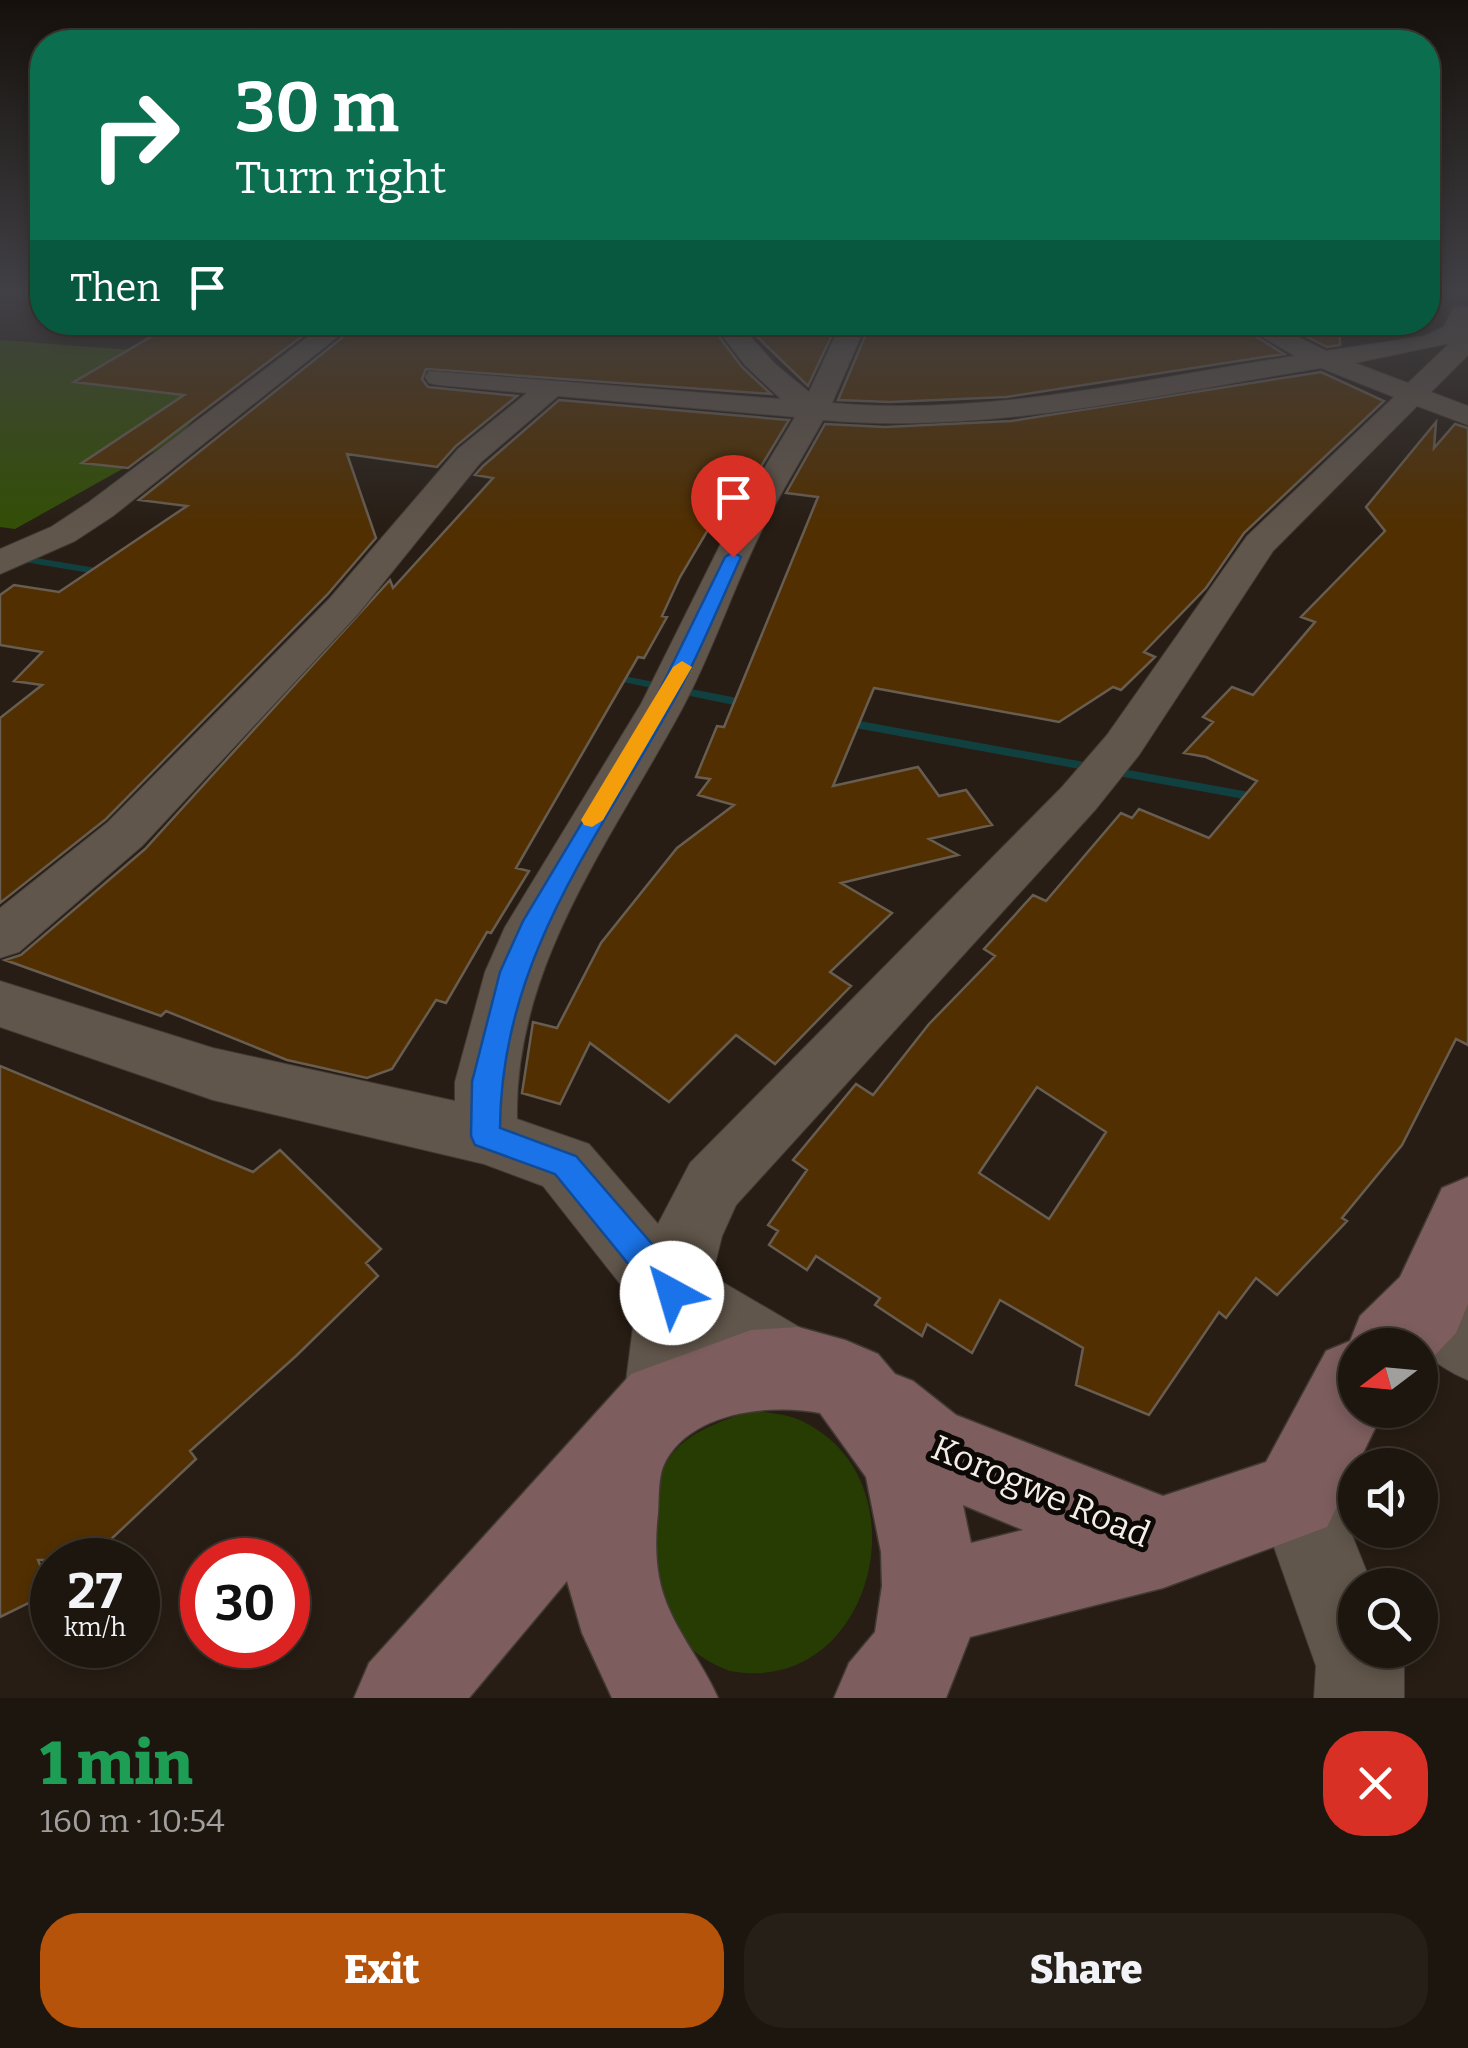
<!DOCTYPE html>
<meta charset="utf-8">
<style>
:root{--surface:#1d160f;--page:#251f18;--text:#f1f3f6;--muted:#a09f9e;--line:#3b352f;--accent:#b45309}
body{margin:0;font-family:Bitter,serif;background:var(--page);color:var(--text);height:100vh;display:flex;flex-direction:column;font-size:38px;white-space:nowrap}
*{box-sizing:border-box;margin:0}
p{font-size:32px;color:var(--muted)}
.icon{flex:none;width:55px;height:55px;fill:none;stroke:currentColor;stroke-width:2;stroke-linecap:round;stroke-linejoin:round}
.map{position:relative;height:1698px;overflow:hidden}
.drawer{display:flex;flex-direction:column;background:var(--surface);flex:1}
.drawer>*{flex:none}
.hud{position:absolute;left:30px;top:30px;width:1410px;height:305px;border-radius:40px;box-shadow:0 5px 15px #0003,0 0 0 2px var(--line);background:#0b6e4f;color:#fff;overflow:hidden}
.needle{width:65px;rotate:254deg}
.fabs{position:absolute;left:1338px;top:1328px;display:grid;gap:20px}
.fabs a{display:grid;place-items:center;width:100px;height:100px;border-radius:50%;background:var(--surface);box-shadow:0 5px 15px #0003,0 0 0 2px var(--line);font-size:50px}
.speed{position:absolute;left:30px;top:1538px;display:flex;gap:20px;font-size:50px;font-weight:700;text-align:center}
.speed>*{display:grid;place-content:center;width:130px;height:130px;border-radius:50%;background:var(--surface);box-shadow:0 5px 15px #0003,0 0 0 2px var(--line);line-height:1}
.speed small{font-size:25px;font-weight:400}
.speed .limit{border:15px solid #d22;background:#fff;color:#111}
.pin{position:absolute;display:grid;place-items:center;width:85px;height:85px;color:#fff;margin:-102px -42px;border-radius:50% 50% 50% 0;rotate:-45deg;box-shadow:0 0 10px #0007}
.pin .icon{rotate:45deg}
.me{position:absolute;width:110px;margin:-55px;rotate:321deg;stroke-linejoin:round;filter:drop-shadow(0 0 8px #0008)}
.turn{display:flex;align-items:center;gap:35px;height:210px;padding:0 40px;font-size:45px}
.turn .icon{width:130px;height:130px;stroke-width:2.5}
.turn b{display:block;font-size:70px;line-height:85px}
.then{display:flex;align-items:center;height:95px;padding:0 40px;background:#0003;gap:20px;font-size:38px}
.round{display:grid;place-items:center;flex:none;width:105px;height:105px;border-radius:40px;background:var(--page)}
.headline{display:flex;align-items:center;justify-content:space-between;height:170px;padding:0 40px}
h1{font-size:60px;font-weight:800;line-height:75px;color:#1e9e55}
.primary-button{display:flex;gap:20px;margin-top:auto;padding:20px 40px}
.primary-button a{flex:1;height:115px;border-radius:40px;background:var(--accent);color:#fff;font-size:40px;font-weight:800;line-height:115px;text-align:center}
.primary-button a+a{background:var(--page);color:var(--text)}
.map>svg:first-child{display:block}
.green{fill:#263c03}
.forest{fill:#334f05}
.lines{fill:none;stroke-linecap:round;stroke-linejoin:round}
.stream{fill:#104040;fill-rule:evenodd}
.building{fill:#512f00;stroke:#685d51;stroke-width:2.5;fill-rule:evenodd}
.street-casing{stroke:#413a34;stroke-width:2}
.secondary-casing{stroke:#413a34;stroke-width:3}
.street{fill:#61564b;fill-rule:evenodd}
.secondary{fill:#7d5d5e;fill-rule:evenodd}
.route{fill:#1a73e8;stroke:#114b97;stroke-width:2.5}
.slow{fill:#f59e0b}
.labels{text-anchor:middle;stroke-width:10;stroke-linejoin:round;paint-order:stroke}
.near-street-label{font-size:35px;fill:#f4ede6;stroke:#0c0805}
</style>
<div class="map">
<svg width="1468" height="1698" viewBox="0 0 1468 1698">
<rect width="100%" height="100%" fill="#271d14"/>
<!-- green -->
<path class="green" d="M752 1411C770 1413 788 1414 804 1422 927 1483 872 1698 730 1671 700 1660 678 1641 663 1613 649 1588 652 1567 652 1540 653 1456 674 1435 752 1411Z"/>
<!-- forest -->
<path class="forest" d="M0 340 249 359 176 439 15 529 0 527Z"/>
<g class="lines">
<!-- stream -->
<path class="stream" d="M0 552 108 570 113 573 108 576 0 558Z
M608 673 748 700 754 704 748 708 604 678V674Z
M843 718 1260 794 1267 798 1260 802 839 725 837 722 839 719Z"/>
</g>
<!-- building -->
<path class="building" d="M176 322H321L128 468 82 463 184 395 74 382Z
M467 322H708L742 367 771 394 426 369 422 379 428 387 517 396 456 446 437 467 347 454 376 538 327 595 106 819 0 903V718L42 685 14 681 42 652 0 645V595L14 585 59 592 187 506 139 500 358 325 457 332Z
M742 322H838L808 386Z
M871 322H1233L1284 354 1006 397 890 402 838 400Z
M1278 322H1339L1340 345 1327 347Z
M1321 372 1384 401 1244 533 1206 588 1144 652 1155 657 1121 690 1113 687 1059 722 874 688 833 786 918 767 939 796 966 790 992 825 929 839 958 855 841 883 892 913 830 972 851 986 775 1064 736 1035 669 1102 590 1043 560 1104 522 1093 533 1022 557 1028 601 943 677 848 734 805 698 795 710 779 696 777 717 726 724 727 818 497 786 493 825 424 885 427 1011 421Z
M559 400 789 420 748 488 739 487 729 507 722 506 680 577 662 616 667 617 644 658 638 657 516 868 529 871 491 933 487 932 446 1003 436 1000 392 1069 367 1078 287 1060 166 1011 161 1016 5 960 21 955 145 849 390 580 393 588 493 478 475 475 483 466Z
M1436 422 1434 448 1455 424 1468 428V1045L1456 1039 1402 1145 1342 1218 1347 1221 1277 1295 1256 1278 1226 1318 1219 1312 1149 1415 1076 1385 1083 1348 1000 1300 972 1353 927 1324 922 1336 875 1305 880 1298 816 1256 807 1270 769 1245 778 1231 768 1225 807 1170 793 1160 856 1084 873 1095 929 1024 995 956 984 949 1033 895 1046 901 1121 813 1132 818 1139 809 1209 838 1257 781 1206 757 1184 753 1213 722 1203 717 1232 687 1253 695 1315 622 1301 617 1385 531 1366 507ZM1037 1087 1106 1132 1049 1219 979 1173Z
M0 1066 253 1172 280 1150 381 1249 366 1263 378 1276 296 1356 190 1451 196 1459 89 1560H38L51 1592 0 1617Z"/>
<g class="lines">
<!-- street casing -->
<g class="street-casing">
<path id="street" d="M1462 306 1468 307V355L1431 392 1468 406V425L1417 406 1273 551 1139 755 1096 809 736 1205 722 1236 712 1276 823 1341 834 1367 823 1393 797 1404 703 1352 699 1404 688 1431 661 1442 634 1431 623 1404 636 1304 543 1186 484 1164 213 1100 0 1027V981L213 1048 455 1101V1082L485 972 505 927 641 704 729 527 795 417 558 396 480 463 358 614 142 846 19 952 0 958V908L108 822 330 598 458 449 527 393 439 385 429 383 425 377 429 371 781 399 745 365 712 322H737L775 364 809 392 842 322H867L832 403C985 417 1144 379 1295 356L1237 322H1269L1326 351 1424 336 1444 327 1453 308ZM1450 343 1408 383 1355 363ZM1321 368 1394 397 1247 536 1107 735 1062 787 690 1163 658 1224 589 1144 517 1119C514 964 613 838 683 707 714 649 734 585 764 526 782 490 804 455 823 420 989 435 1158 394 1321 368Z
M328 322H356L113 516 75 541 0 574V549L51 527 89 502Z
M1428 1269 1453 1280 1468 1293V1380C1432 1365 1407 1341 1392 1305L1403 1280Z
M1296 1456 1325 1467 1372 1585H1355V1650H1398L1404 1666V1698H1314L1316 1666 1256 1496 1267 1467Z"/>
</g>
<!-- secondary casing -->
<g class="secondary-casing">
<path id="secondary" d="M1468 1177V1304L1456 1333 1420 1371V1345H1355V1410H1384L1327 1527 1163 1588 970 1637 946 1698H834L849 1663 875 1632 882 1586 881 1552 866 1477 820 1413C770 1403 686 1412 663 1467 658 1480 659 1499 658 1513 655 1540 655 1570 664 1596 676 1632 703 1663 718 1698H612L582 1633 567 1581 469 1698H354L369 1663 631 1374 751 1330 798 1327 845 1340 878 1354 895 1374 913 1381 956 1415 1163 1496 1266 1462 1326 1351 1350 1341 1360 1316 1400 1277 1442 1188ZM963 1505 1023 1530 971 1543Z"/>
</g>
<!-- street -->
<use href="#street" class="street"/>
<!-- secondary -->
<use href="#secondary" class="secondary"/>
</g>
<!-- sky -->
<linearGradient id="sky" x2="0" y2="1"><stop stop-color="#15100b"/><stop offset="0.55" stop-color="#414045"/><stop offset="1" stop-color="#414045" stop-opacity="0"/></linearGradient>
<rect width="1468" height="531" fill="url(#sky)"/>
<!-- route -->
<path class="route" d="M733 552 741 557C718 607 697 660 669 709 592 847 501 963 500 1128L576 1156 684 1281 688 1293 684 1304 672 1309 661 1304 555 1174 475 1145 471 1136 472 1082 500 972 523 921 653 704 725 557Z"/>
<!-- slow -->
<path class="slow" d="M682 661 692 667 603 820 592 827 584 825 581 820 673 667Z"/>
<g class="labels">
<!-- near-street labels -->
<g class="near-street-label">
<text transform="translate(1041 1491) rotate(23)" y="12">Korogwe Road</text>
</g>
</g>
</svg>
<div class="fabs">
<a><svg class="needle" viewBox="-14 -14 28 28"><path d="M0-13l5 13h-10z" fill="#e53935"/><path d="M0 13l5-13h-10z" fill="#a09f9e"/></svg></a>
<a><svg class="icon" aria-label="sound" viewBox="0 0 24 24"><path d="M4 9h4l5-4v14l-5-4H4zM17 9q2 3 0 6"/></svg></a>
<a><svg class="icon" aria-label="search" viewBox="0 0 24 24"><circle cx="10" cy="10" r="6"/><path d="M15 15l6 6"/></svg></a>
</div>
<div class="speed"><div>27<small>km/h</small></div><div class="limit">30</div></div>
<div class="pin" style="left:733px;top:557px;background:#d93025"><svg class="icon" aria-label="arrive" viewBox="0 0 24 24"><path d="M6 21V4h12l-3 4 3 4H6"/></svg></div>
<svg class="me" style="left:672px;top:1293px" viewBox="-20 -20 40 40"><circle r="19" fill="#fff"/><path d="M0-13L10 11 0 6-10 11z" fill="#1a73e8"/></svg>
<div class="hud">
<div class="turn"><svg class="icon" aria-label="right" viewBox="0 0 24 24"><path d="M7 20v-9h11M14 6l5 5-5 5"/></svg><div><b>30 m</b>Turn right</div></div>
<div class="then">Then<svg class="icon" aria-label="arrive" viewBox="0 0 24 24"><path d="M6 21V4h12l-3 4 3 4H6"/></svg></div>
</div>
</div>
<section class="drawer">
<div class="headline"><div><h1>1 min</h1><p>160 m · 10:54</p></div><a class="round" style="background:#d93025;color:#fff"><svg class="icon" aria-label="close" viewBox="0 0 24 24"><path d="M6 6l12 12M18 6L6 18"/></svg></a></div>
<div class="primary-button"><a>Exit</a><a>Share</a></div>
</section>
